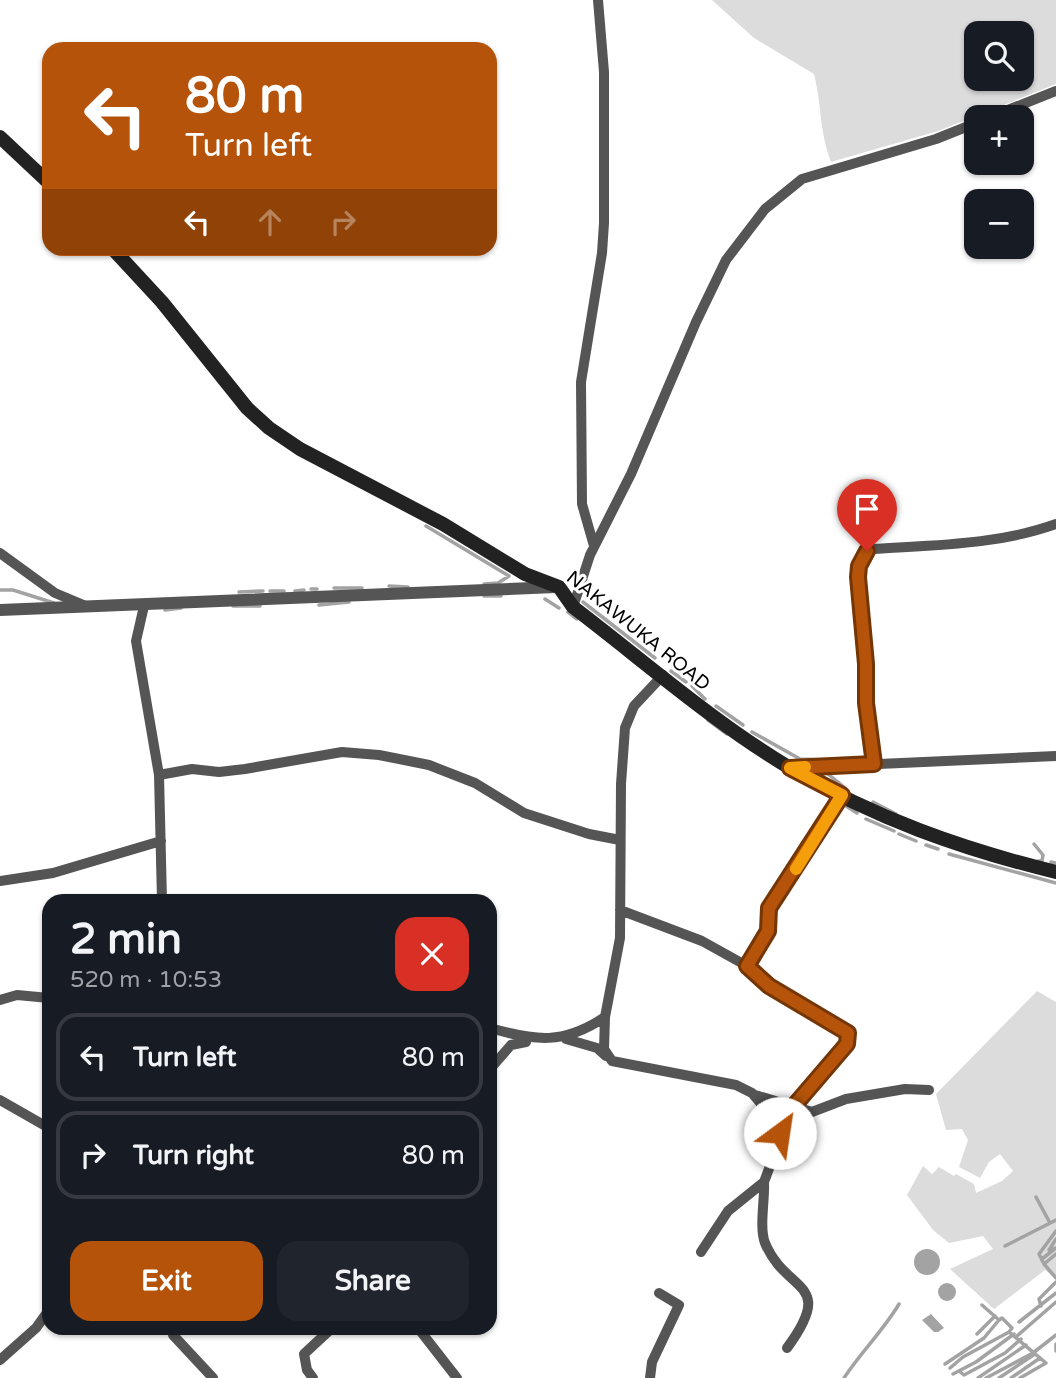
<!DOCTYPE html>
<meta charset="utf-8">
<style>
:root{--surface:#171b24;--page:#20242c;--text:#f1f3f6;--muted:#9ea1a6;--line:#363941;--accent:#b45309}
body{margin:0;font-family:"Varela Round",sans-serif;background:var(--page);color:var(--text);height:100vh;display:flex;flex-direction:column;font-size:26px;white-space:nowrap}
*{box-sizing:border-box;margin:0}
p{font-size:23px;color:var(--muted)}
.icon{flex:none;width:38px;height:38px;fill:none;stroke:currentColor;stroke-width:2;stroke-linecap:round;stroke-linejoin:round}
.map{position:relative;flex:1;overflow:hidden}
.sheet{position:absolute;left:42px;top:894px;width:455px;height:441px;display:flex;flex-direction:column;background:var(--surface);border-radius:21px;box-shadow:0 2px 5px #0004}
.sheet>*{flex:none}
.top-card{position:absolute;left:42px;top:42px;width:455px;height:214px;border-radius:21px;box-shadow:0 2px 5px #0004;background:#b45309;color:#fff;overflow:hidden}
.fabs{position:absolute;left:964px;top:21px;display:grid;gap:14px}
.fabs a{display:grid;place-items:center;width:70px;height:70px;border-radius:14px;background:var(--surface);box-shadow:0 2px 5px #0004;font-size:35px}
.pin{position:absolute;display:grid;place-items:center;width:60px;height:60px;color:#fff;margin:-72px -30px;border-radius:50% 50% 50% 0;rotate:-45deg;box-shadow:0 0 7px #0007}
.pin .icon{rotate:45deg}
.me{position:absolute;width:77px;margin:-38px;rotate:31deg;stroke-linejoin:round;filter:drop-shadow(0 0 5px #0008)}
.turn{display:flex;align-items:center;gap:24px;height:147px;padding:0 28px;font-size:32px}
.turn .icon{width:91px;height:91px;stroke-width:2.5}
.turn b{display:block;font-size:49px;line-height:60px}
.lanes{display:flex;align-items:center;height:66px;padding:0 28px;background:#0003;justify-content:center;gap:35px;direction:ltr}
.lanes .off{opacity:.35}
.round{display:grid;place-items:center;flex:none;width:74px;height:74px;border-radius:21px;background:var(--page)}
.head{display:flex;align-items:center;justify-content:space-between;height:119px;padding:0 28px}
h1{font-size:42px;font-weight:700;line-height:52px}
.cta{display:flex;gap:14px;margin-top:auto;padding:14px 28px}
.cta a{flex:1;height:80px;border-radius:21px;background:var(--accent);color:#fff;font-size:28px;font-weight:700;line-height:80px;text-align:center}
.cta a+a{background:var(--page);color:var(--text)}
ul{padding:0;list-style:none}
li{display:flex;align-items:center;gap:21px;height:88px;margin:0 14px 10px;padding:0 14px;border:4px solid var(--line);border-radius:21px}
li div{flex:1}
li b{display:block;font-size:26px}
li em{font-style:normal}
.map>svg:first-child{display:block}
.green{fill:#dcdcdc;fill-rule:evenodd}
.water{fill:#a3a3a3}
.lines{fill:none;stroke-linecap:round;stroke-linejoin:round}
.stream{stroke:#a3a3a3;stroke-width:3.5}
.minor{stroke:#555;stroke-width:10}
.tertiary{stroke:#555;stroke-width:12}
.secondary{stroke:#222;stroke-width:14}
.route-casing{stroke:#753606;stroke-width:18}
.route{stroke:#b45309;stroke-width:12}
.slow{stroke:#f59e0b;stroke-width:12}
.labels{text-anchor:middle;stroke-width:6;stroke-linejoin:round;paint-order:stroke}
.street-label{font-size:19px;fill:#000;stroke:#fff}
</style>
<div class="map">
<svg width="1056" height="1378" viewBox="0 0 1056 1378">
<rect width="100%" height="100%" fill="#fff"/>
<!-- green -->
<path class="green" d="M712 0H1056V84L938 131 831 162C819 130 822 106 814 74L754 38ZM1022 33V79H976V33Z
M1037 991 1056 1002V1279L1045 1270 994 1309 950 1269 993 1249 983 1236 949 1243 933 1230 907 1195 923 1166 932 1174 939 1167 954 1176 956 1174 974 1184 976 1193 1002 1181 1013 1171 1000 1154 989 1162 980 1178 959 1167 968 1140 962 1129 946 1130 936 1094Z"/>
<!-- water -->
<path class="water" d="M914 1262a13 13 0 1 1 26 0a13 13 0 1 1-26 0Z
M938 1292a9 9 0 1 1 18 0a9 9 0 1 1-18 0Z
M931 1314 944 1328 938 1332H934L922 1320Z"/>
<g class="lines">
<!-- stream -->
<path class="stream" d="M426 526 509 576 498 583 484 584
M389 586 408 587
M334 588H362
M311 589H317
M0 590H13L54 603
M270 591H284
M295 591 304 590
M239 592 263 591
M484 596H501
M545 599 559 608
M583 602 655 658
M319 605 349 602
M233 606H260
M165 610 181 608
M568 612 577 619
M671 671 686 682
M692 686 705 699
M716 706 743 725
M708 720 727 734
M752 732 800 759 827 760
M828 774 844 787
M873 802 896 814
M843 804 857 813
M866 819 894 831
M899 834 916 841
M1034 844 1043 855 1042 861H1038
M926 845 938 849
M949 854 1056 883
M1051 862 1056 863
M1036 1197 1050 1223
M1005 1246 1056 1220
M1056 1254 1044 1264 1056 1278
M1042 1259 1056 1248 1049 1250 1056 1239
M1044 1264 1039 1254 1056 1231
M982 1305 999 1320 1002 1318 1012 1328 1009 1332 1046 1363 1020 1378
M1041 1306 1039 1299 1056 1282
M1019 1322 1056 1293
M977 1334 995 1316
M1017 1336 1056 1302
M1056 1344V1351
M945 1364 984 1338 999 1320
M950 1368 963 1357 1009 1332
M959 1371 964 1375 1005 1353 1021 1339
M953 1374 976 1362 1014 1334
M844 1378C861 1352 883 1331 899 1304
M978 1378 1026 1345
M986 1378 1033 1353 1056 1335
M999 1378 1035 1354
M1011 1378 1040 1358"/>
<!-- minor -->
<path class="minor" d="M990 117 1056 91
M594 546 582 504 581 382 602 253 604 223V72L598 0
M0 553 55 593 86 606
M144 606 136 641 159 775 162 901
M573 607 590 555 631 474 696 322 726 260 765 209 802 179 936 139 976 123
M874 764 866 703V664L859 596V566L863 555 873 549C934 545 998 545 1056 524
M790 768 1056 756
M159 775 192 769 219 772 245 769 342 752 379 755 429 765 475 783 524 813 589 834 620 840
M0 881 53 873 161 841
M620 910 702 941 747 966
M0 1000 17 995 49 998
M605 1017 604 1049 612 1061 736 1085 752 1093 779 1125 776 1150 764 1182 728 1211 701 1252
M490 1028C536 1041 563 1045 605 1017L620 938 621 784 625 728 634 706 663 675
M566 1039 597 1048 606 1056
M490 1069 511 1045 526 1042
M755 1095 812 1112 846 1099 905 1089 929 1090
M0 1100 49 1128
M780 1133C788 1095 836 1076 849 1039 844 1016 762 994 747 966L768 931 769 908 842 795
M764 1182C765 1200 759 1227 765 1243 786 1294 837 1280 787 1348
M418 1328 457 1378
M173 1335 213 1378
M0 1360 36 1328 49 1310
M313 1378 307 1370 304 1354 332 1328
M650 1378 652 1362 679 1305 659 1293"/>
<!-- tertiary -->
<path class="tertiary" d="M0 610 556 587"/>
<!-- secondary -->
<path class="secondary" d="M0 137 49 183
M112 248 162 302 247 408 269 428 300 449 443 524 525 574 559 587 573 607C644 661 713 722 790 768 874 818 962 849 1056 872"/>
</g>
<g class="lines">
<!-- route casing -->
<g class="route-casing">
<path id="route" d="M780 1133 787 1114 847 1044 848 1033 769 986 747 966 768 931 769 908 842 795 790 768 874 764 866 703V664L858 577 859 566 867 551"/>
</g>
<!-- route -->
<use href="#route" class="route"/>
<!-- slow -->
<path class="slow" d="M796 869 842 795 790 768 805 767"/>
</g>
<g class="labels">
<!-- street labels -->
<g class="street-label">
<text transform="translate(639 630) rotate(39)" y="7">NAKAWUKA ROAD</text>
</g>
</g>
</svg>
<div class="fabs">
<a><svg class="icon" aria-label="search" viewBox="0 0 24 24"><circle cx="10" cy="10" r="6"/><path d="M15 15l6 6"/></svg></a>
<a>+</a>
<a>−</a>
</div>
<div class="pin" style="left:867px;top:551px;background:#d93025"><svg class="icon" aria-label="arrive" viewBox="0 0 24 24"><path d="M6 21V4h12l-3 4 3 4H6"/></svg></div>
<svg class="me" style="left:780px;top:1133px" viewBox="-20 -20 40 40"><circle r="19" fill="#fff"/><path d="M0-13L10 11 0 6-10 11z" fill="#b45309"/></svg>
<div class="top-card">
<div class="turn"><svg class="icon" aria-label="left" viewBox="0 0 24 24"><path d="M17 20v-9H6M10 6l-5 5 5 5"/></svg><div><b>80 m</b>Turn left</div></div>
<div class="lanes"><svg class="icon" aria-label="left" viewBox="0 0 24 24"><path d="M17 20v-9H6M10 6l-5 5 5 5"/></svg><svg class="icon off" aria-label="ahead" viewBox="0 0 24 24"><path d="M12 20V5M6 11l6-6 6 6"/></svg><svg class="icon off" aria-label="right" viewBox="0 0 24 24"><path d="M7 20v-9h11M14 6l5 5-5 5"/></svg></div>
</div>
<section class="sheet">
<div class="head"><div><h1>2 min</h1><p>520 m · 10:53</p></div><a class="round" style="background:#d93025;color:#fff"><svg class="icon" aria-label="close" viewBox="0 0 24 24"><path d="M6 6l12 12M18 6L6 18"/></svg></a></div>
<ul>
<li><svg class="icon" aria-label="left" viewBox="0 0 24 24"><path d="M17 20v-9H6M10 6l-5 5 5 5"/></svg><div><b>Turn left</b></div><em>80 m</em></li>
<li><svg class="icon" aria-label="right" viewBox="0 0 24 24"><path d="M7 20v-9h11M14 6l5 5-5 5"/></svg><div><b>Turn right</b></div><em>80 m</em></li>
</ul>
<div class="cta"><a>Exit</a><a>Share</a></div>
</section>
</div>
